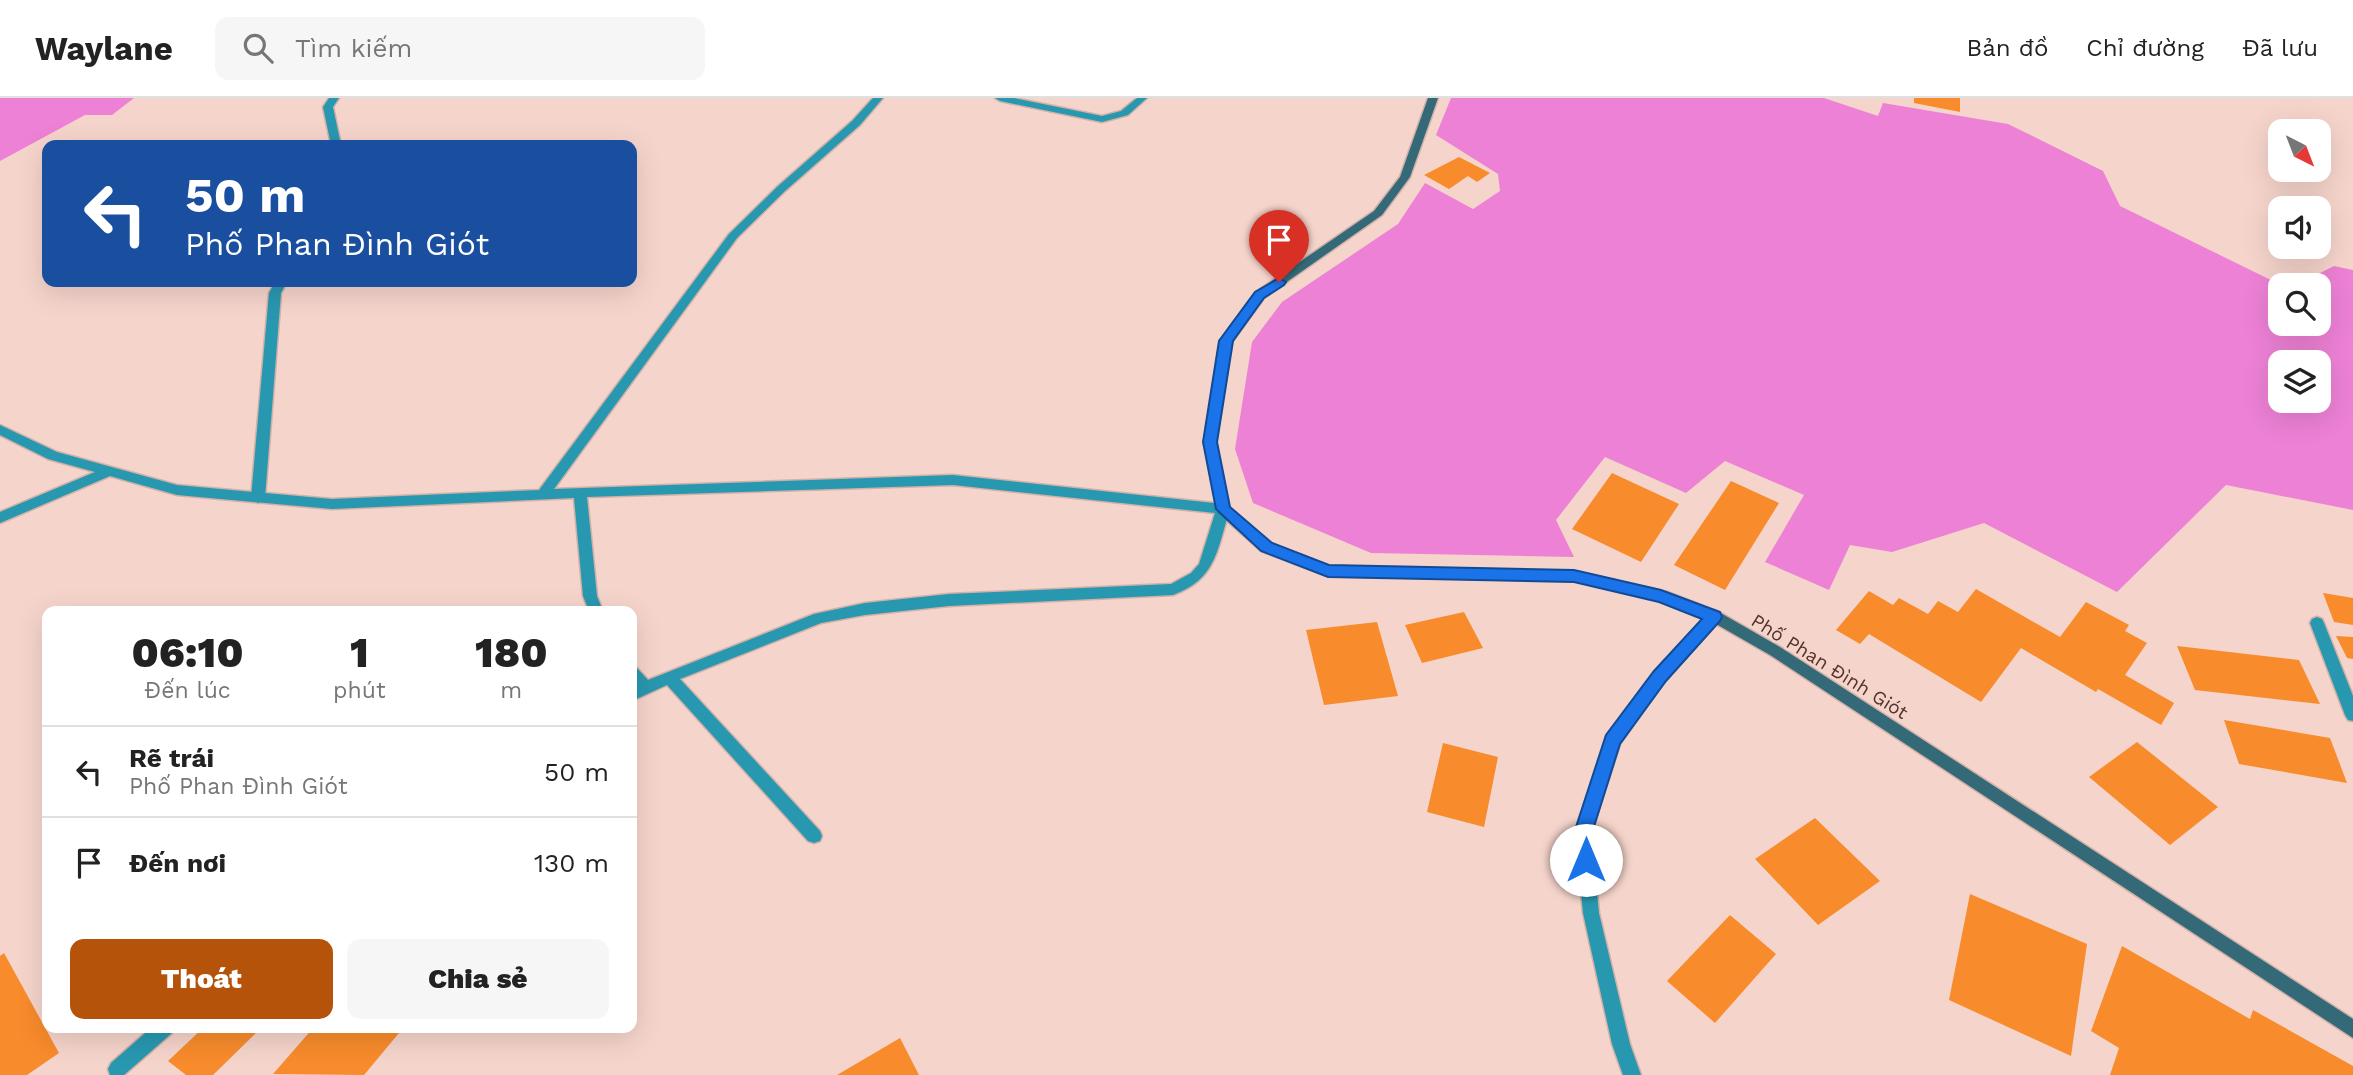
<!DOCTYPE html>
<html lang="vi">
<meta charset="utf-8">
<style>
:root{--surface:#fff;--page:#f6f6f6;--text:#222;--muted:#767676;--line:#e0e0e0;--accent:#b45309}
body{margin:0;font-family:"Work Sans",sans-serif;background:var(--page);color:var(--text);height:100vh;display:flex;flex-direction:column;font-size:26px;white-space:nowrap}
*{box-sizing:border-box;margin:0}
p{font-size:23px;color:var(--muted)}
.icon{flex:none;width:38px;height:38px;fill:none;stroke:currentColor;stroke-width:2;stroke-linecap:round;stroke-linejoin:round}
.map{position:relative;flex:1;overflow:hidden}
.sheet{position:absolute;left:42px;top:508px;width:595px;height:427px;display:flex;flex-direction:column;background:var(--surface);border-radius:14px;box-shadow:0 7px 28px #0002}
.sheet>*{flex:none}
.top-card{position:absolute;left:42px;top:42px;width:595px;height:147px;border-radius:14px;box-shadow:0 7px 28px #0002;background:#1a4fa0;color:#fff;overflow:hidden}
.needle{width:46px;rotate:138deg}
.buttons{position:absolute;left:2268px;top:21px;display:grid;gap:14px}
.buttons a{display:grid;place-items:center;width:63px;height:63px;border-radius:14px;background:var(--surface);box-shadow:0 7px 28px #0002;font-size:35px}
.pin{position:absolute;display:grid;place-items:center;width:60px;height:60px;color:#fff;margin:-72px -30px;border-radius:50% 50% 50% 0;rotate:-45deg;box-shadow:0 0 7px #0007}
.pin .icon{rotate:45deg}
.me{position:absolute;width:77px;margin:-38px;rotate:0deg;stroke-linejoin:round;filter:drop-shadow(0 0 5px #0008)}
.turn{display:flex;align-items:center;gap:24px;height:147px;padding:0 28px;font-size:32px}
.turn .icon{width:91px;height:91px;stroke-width:2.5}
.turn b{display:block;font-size:49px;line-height:60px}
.eta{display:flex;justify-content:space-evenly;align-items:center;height:119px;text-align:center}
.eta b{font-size:42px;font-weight:800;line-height:49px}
.cta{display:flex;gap:14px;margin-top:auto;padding:14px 28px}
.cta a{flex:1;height:80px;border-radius:14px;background:var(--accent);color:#fff;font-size:28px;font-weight:800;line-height:80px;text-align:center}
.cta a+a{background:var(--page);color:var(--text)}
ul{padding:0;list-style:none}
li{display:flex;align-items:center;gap:21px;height:91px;padding:0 28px;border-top:2px solid var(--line)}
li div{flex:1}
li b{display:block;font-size:26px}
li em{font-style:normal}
header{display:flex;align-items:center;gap:42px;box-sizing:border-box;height:98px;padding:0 35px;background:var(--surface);border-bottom:2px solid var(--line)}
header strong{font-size:33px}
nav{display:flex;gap:38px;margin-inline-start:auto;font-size:24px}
.search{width:490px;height:63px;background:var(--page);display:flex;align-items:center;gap:18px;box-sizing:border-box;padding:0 24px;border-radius:14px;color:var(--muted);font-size:26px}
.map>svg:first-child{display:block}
.forest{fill:#ed81d5;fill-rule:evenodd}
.building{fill:#f88b2c}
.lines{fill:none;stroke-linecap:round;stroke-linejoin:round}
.lane-casing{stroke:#d1b1a8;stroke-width:3}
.street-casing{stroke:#d1b1a8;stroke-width:3}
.secondary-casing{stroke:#d1b1a8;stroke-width:3}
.lane{fill:#2898b0;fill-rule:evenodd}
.street{fill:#2898b0;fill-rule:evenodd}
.secondary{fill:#346a78;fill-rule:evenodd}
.route{fill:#1a73e8;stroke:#114b97;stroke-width:2}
.labels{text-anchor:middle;stroke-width:5;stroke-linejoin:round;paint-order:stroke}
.street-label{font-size:19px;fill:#53332a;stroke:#f5d4cb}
</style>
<header>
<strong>Waylane</strong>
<div class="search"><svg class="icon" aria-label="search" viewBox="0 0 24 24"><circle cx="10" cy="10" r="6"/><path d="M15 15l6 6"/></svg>Tìm kiếm</div>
<nav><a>Bản đồ</a><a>Chỉ đường</a><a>Đã lưu</a></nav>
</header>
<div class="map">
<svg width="2353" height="977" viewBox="0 0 2353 977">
<rect width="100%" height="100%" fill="#f5d4cb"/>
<!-- forest -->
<path class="forest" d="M0 0H134L112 17H85L0 63Z
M1451 0H1824L1878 18 1883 5 2008 26 2103 73 2120 108 2281 187 2280 226H2319V187H2296L2334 168 2353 172V412L2226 387 2117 494 1984 425 1892 454 1850 447 1829 492 1765 464 1804 397 1725 363 1686 395 1605 359 1556 422 1574 459 1371 455 1253 405 1235 351 1252 244 1282 204 1398 126 1425 85 1473 111 1500 93 1498 76 1436 37ZM2280 264H2319V303H2280Z"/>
<!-- building -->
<path class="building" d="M1914 0H1960V14L1914 5Z
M1459 59 1490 75 1477 84 1468 78 1449 91 1424 77Z
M1612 375 1679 406 1641 464 1572 431Z
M1731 383 1779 405 1725 492 1674 467Z
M1976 491 2060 539 2086 504 2129 527 2125 533 2147 545 2125 577 2174 605 2161 627 2098 591 2096 594 2021 550 1981 604 1869 536 1860 546 1836 532 1869 493 1893 507 1899 500 1928 516 1938 503 1958 514Z
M2323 495 2353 500V527L2334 524Z
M1464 514 1483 550 1422 565 1405 527Z
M1377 524 1398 598 1324 607 1306 532Z
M2336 538 2353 539V561L2347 560Z
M2177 548 2299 562 2320 606 2195 592Z
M2224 622 2330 640 2347 685 2239 666Z
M2137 644 2218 709 2170 747 2089 679Z
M1443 645 1498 659 1484 729 1427 714Z
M1815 720 1880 783 1818 827 1755 761Z
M1970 796 2087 846 2071 958 1949 902Z
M1730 817 1776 856 1715 925 1667 883Z
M2122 848 2250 921 2253 912 2353 968V977H2110L2119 950 2091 933Z
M4 855 59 955 27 977H0V858Z
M204 929H262L213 977H186L168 963Z
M314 929H404L364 977 273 976Z
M900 940 919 977H837Z"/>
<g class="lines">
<!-- lane casing -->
<g class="lane-casing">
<path id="lane" d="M329 0H339L333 9 341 47H331L323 9Z
M275 184H287L281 195 265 400 258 405 251 400 269 195Z"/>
</g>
<!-- street casing -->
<g class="street-casing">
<path id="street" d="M873 0H883L860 27 785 93 737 140 554 391 953 377 1223 406 1230 411C1217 451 1217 481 1173 497L949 508 865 517 821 525 680 581 820 733 822 738 820 743 814 745 808 743 667 587 632 603V589L635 588 632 584V568L637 570 648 582 814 516 865 505 949 496 1171 486 1191 475 1199 466 1215 415 953 387 587 399 597 498 603 513H589L583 498 574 400 332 411 177 397 110 378 0 425V414L95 374 48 361 0 337V327L57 354 177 387 332 401 539 392 729 136 777 89 852 23Z
M995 0H1014L1102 18 1121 13 1137 0H1147L1128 17 1102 24 1000 3Z
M1714 512 1719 514 1721 518 1719 522 1665 582 1620 646 1591 735 1599 815 1630 946 1641 977H1623L1612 946 1583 815 1575 735 1608 638 1655 574 1709 514Z
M2317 519 2322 521 2324 525 2353 598V623L2348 622 2345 617 2310 525 2312 521Z
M152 929H175L172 935 124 977H110L108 971 111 965Z"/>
</g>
<!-- secondary casing -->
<g class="secondary-casing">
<path id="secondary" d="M1428 0H1438L1410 79 1382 117 1264 200 1232 244 1216 344 1229 409 1271 445 1329 468 1574 473 1667 494 1719 514 1780 549 2353 921V940L1770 557 1709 522 1660 503 1574 483 1328 478 1261 453 1218 415 1204 344 1220 243 1256 194 1374 113 1400 79Z"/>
</g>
<!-- lane -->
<use href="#lane" class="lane"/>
<!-- street -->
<use href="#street" class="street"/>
<!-- secondary -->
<use href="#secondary" class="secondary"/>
</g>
<!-- route -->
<path class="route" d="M1279 180 1286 184 1284 187 1264 200 1233 243 1217 344 1230 409 1272 445 1329 467 1574 472 1661 492 1720 514 1722 519 1720 523 1666 583 1620 646 1592 735 1595 762 1592 768 1586 770 1579 768 1574 735 1606 637 1654 573 1702 521 1659 504 1574 484 1328 479 1261 453 1216 411 1203 344 1219 243 1255 194Z"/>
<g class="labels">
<!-- street labels -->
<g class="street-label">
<text transform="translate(1830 568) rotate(32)" y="7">Phố Phan Đình Giót</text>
</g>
</g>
</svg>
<div class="buttons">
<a><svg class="needle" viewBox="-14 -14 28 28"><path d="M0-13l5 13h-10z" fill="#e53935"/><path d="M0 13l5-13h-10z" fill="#767676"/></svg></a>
<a><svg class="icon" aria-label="sound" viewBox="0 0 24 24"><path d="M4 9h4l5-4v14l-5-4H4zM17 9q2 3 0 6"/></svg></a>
<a><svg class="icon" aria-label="search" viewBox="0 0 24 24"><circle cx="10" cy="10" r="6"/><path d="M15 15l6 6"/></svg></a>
<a><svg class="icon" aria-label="layers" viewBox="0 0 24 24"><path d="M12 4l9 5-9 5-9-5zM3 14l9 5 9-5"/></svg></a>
</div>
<div class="pin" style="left:1279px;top:184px;background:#d93025"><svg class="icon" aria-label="arrive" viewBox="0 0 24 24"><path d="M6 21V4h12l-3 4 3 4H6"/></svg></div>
<svg class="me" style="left:1586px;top:762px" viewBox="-20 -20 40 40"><circle r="19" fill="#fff"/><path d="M0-13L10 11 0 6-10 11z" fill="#1a73e8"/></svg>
<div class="top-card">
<div class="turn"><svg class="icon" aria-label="left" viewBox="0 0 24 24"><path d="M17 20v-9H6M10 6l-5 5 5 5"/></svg><div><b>50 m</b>Phố Phan Đình Giót</div></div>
</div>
<section class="sheet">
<div class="eta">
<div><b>06:10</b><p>Đến lúc</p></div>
<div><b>1</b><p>phút</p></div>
<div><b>180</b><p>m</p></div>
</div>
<ul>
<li><svg class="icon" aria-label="left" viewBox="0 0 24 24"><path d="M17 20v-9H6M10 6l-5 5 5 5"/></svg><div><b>Rẽ trái</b><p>Phố Phan Đình Giót</p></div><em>50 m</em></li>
<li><svg class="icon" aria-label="arrive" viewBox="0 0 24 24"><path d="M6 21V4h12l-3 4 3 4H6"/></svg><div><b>Đến nơi</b></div><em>130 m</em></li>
</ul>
<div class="cta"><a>Thoát</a><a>Chia sẻ</a></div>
</section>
</div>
